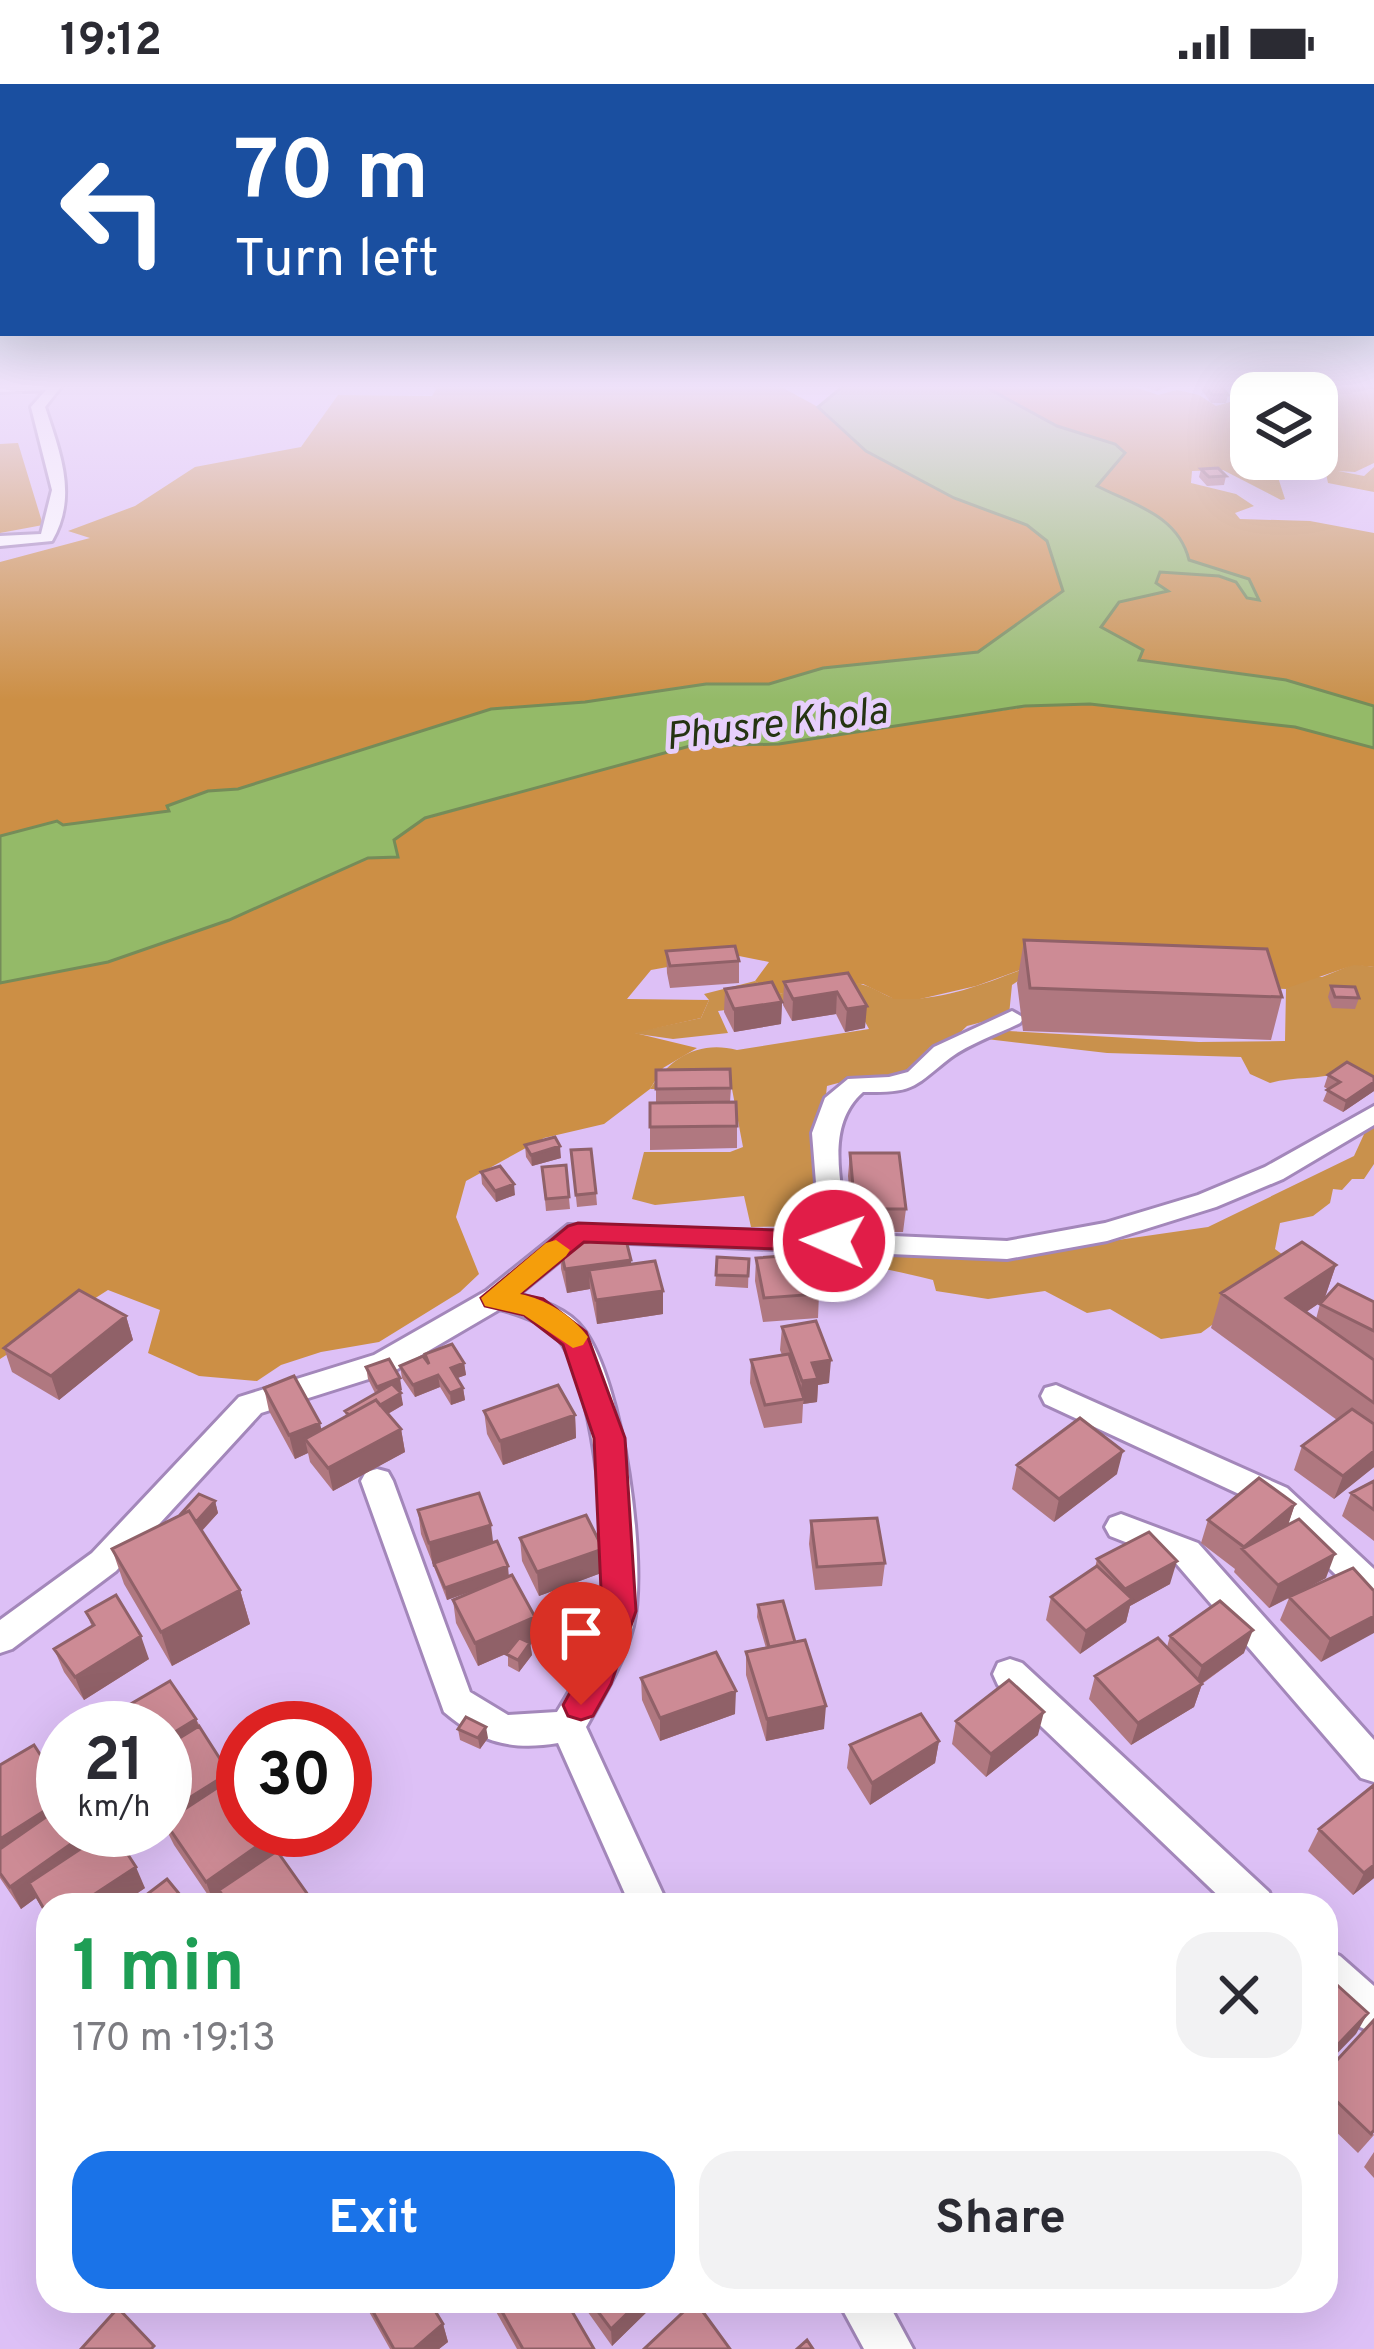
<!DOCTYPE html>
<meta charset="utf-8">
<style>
:root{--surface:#fff;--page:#f2f2f3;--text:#2b2b33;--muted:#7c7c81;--accent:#1a73e8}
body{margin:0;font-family:Overpass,sans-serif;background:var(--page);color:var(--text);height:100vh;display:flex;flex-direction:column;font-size:45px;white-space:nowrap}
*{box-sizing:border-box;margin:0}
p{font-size:39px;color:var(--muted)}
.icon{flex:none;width:66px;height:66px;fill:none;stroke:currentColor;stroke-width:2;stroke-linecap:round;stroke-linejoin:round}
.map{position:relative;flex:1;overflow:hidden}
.panel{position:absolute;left:36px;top:1809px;width:1302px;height:420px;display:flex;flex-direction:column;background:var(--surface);border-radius:36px;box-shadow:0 12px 48px #0002}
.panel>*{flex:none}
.top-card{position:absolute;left:0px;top:0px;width:1374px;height:252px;box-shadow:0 12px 48px #0002;background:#1a4fa0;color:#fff;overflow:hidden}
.buttons{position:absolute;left:1230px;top:288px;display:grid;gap:24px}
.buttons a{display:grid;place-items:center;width:108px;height:108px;border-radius:24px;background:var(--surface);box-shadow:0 12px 48px #0002;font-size:60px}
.speed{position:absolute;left:36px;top:1617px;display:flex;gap:24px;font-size:60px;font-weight:700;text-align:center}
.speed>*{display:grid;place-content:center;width:156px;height:156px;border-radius:50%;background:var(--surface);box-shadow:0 12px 48px #0002;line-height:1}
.speed small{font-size:30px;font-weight:400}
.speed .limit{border:18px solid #d22;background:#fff;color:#111}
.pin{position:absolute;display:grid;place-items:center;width:102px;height:102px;color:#fff;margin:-123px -51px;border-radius:50% 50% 50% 0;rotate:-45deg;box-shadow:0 0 12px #0007}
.pin .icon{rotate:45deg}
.me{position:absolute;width:132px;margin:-66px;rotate:272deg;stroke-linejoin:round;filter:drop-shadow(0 0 9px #0008)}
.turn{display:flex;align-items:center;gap:42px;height:252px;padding:0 36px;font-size:54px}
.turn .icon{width:156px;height:156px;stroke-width:2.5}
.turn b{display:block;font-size:84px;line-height:102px}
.round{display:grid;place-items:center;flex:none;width:126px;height:126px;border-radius:36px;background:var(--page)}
.overview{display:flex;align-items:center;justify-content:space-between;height:204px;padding:0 36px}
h1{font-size:72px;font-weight:700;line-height:90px;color:#1e9e55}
.cta{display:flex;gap:24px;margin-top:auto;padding:24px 36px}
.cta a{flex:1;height:138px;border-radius:36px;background:var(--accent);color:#fff;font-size:48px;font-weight:700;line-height:138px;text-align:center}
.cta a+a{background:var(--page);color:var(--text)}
.status{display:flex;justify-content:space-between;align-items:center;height:84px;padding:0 60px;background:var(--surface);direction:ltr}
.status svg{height:33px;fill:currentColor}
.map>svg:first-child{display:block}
.green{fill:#c9914c}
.forest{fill:#cc8f45}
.water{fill:#94ba68;stroke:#758c59;stroke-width:3}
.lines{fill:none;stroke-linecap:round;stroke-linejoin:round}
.minor-casing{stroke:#a387ba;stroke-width:6}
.minor{fill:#fff;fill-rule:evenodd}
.wall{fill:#b07880;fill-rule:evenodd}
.shaded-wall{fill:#906168}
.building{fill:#cd8b95;stroke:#906168;stroke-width:3}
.route{fill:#e11d48;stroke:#92132f;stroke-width:3}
.slow{fill:#f59e0b}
.labels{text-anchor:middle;stroke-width:10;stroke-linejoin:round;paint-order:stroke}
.far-water-label{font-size:39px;font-style:italic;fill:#253412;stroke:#e7cffc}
</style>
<div class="status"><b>19:12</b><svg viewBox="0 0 49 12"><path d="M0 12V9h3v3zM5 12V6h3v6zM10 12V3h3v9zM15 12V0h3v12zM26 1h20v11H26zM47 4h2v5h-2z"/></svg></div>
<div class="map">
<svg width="1374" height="2265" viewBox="0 0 1374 2265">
<rect width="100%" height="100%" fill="#ddc0f6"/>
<!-- green -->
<path class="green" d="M1123 299 1158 311 1177 306 1199 311 1216 322 1251 312V375H1317V309H1255C1289 293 1335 299 1374 299V379L1355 388 1338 387 1364 392 1374 383V408L1328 399 1325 385 1275 384 1285 415 1281 416 1223 386 1192 387 1191 399 1236 410 1254 422 1235 429 1240 435 1310 437 1374 449V622L1286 596 1138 575 1143 567 1101 543 1119 517 1166 506 1156 499 1159 488 1219 492 1237 498 1247 513 1257 514 1250 495 1189 476C1162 423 1147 427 1096 402L1125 369 1057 342 978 301Z
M1045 877 1322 893 1354 880 1374 883V1004L1343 988C1319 996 1295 992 1270 999L1250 990 1241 973 1107 969 978 954 1008 947 1199 958 1285 957 1286 905 1021 895 1012 901 1009 931 967 942 948 960 930 963C891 1015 880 986 827 1002 823 1032 823 1124 812 1142L751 1143 744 1112 655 1121 632 1115 644 1068H730L743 1063 732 1005H650C670 974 699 956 737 966L869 945 850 910 718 927 728 949 673 955 631 949 701 934 709 916 704 910 755 897 776 911C804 903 838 891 867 902 879 906 888 915 901 915 950 917 1000 893 1045 877Z
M1374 1041V1080L1364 1095H1352L1342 1106 1333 1105 1330 1119 1313 1132 1280 1139 1275 1165 1295 1180 1201 1249 1161 1255 1110 1225 1087 1229 1045 1207 988 1215 936 1207 933 1196C887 1184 844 1179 799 1163L837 1162 951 1175 1001 1173 1208 1143 1354 1072 1365 1048Z"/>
<!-- forest -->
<path class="forest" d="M409 299H774L818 323 867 367 954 414 1027 441 1047 457 1064 507 979 568 823 584 769 600H706L585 618 491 625 238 705 208 707 171 727 62 741 56 737 0 752V478L90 454 68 447 135 422 195 383 301 363 338 311 432 312 437 304Z
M18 359 43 441 0 449V360Z
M1090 620 1295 643 1374 664V883L1354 881 1287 904 1045 877 976 902 920 915H894L863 900 819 899 776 911 755 897 769 878 734 871 651 886 627 915 709 916 701 934 635 949 697 964 663 984 650 1005 604 1040 544 1054 466 1097 456 1133 479 1190 460 1208 379 1258 321 1268 281 1281 257 1297 199 1292 148 1269 160 1226 108 1206 0 1275V899L108 878 229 836 368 774 397 773 393 757 425 735 690 662 779 660 1025 623Z"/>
<!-- water -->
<path class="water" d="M847 299H978L1057 342 1115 360 1125 369 1097 402C1134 421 1178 431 1189 476L1249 495 1259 516 1247 514 1236 498 1219 492 1160 488 1156 499 1168 507 1119 518 1101 543 1143 566 1139 576 1286 596 1374 622V664L1295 643 1090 620 1025 622 779 660 690 662 425 734 394 756 398 773 368 774 229 836 108 878 0 899V752L57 737 63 741 169 727 167 722 208 707 238 705 491 625 585 618 706 600H769L823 584 978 568 1063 507 1047 457 1027 441 954 414 866 367 818 323Z"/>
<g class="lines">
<!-- minor casing -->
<g class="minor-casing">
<path id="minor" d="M64 299 45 323C60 369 78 412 52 457L0 462V452L41 450 52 406 31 323 46 306 0 308V300Z
M1012 927 1024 934 1020 939C998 950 970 959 950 974 913 1003 915 1009 863 1008 823 1043 843 1102 847 1150L1007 1157 1105 1139 1198 1111 1265 1083 1374 1022V1041L1283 1095 1216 1123 1107 1157 1007 1175 584 1157 519 1210C542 1217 568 1225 583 1245 623 1297 648 1479 633 1542 624 1578 604 1611 586 1643L668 1821H630L558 1659C512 1667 479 1658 444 1628L361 1397 366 1388 377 1385 388 1388 393 1397 470 1608 508 1631 557 1628C575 1599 593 1569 600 1535 612 1480 595 1308 563 1261 550 1240 522 1231 500 1225L394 1287 261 1329 116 1487 12 1565 0 1569V1536L92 1469 239 1313 374 1271 486 1207 568 1141 820 1149 812 1049 825 1014 848 995 889 993 908 988 934 963Z
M1056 1301 1287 1404 1374 1485V1520L1362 1516 1265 1422 1045 1320 1041 1312 1045 1304Z
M1121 1430 1198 1459 1374 1656V1698L1361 1694 1174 1477 1110 1452 1105 1443 1110 1434Z
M1010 1575 1022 1579 1269 1808 1274 1821H1228L998 1601 993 1590 998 1579Z
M1326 1866 1340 1872 1374 1902V1949L1360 1943 1326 1913Z
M838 2217H887L913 2265H864Z"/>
</g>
<!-- minor -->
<use href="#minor" class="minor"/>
</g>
<!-- wall -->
<path class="wall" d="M1141 299H1175L1157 307 1140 302Z
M1202 299H1219L1228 311 1226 319H1211L1201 305Z
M1201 385 1226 392 1224 401 1207 402 1199 393Z
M1024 856 1282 913 1271 956 1023 947 1017 899Z
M666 867 739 877V899L670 904 667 889Z
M848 889 865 944 845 948 836 930 792 937 783 921 784 898Z
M1331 902 1359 914 1355 925 1332 924 1328 913Z
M725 905 782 918 781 940 734 948 724 928Z
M656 986 731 1004 730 1018 737 1042V1064L650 1066V1019H656Z
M1328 991 1374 1007 1343 1028 1323 1017 1328 1005 1324 1003Z
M525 1061 561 1074 532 1082 526 1073Z
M571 1066 596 1109 597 1121 577 1123Z
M850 1069 906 1125 903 1148H853L848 1092Z
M566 1081 570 1125 546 1127 542 1083Z
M481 1088 515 1111 496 1118 482 1100Z
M560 1162 631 1181 663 1207V1230L597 1240 590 1205 567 1209 561 1185Z
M756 1174 819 1210 818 1234 763 1238 755 1197Z
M749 1175 748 1204 715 1202 716 1191Z
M1336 1181 1324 1216 1374 1218V1275L1367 1271 1374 1276V1383L1334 1415 1294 1386 1302 1362 1337 1336 1211 1244 1221 1209ZM1324 1216 1320 1220 1316 1235 1306 1228Z
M126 1232 133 1256 59 1316 12 1288 4 1264Z
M782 1243 829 1299 818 1301 817 1318 803 1320 802 1339 764 1344 750 1299 751 1276 782 1271 780 1266Z
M425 1270 464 1279 466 1291 457 1294 463 1304 465 1316 451 1321 440 1303 415 1313 402 1294 400 1282 426 1276Z
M366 1283 402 1306 399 1307 403 1321 388 1330 401 1345 405 1368 333 1407 310 1378 308 1369 295 1375 269 1327 264 1304 321 1346 346 1333 345 1327 375 1309 368 1295Z
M484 1327 575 1331 576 1354 503 1381 487 1350Z
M1017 1381 1117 1390 1054 1438 1012 1405Z
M1374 1397V1457L1342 1432 1351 1409Z
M215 1417 218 1429 202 1447 240 1506 250 1540 172 1582 124 1500 112 1465Z
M1295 1420 1288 1441 1326 1494 1300 1508 1374 1507 1321 1578 1280 1536 1289 1514 1269 1524 1234 1488 1235 1485 1201 1459 1208 1436Z
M418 1426 493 1459 509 1492 535 1533 537 1556 530 1559 532 1571 519 1588 508 1582V1569L478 1582 456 1539 453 1516 480 1504 447 1516 421 1450Z
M811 1437 885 1479 882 1502 815 1506 809 1460Z
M520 1454 603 1465 604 1488 539 1512 522 1477Z
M1097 1475 1170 1500 1130 1522 1126 1538 1080 1570 1046 1536 1051 1513 1095 1484Z
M758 1521 795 1558 824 1645 766 1657 746 1591V1568L766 1564 757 1533Z
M86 1528 149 1575 84 1616 64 1588 54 1565 92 1543Z
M545 1535 605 1542 606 1554 590 1559V1567L562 1577 546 1546Z
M1170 1552 1244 1569 1202 1600 1194 1623 1131 1661 1089 1615 1095 1592 1167 1563Z
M641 1594 735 1630 660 1657 642 1616Z
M105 1635H196L234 1703 270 1753 274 1768 313 1821H225L222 1814 214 1820 174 1761 165 1743V1644H109Z
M956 1637 1038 1651 986 1693 952 1660Z
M458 1645 488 1654 480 1665 460 1656Z
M939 1657 935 1679 870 1721 847 1684 850 1661Z
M0 1681 63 1746 85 1750 89 1759 145 1804 120 1821H48V1835L36 1814 21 1825 0 1794Z
M1319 1745 1374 1794 1353 1811 1308 1767Z
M1326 1988 1374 2051 1358 2069 1326 2038Z
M1374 2068V2094L1364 2083Z
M363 2217H429L443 2240 448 2258 439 2265H390Z
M490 2217H566L594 2265H517Z
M580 2217H658L612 2262Z"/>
<!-- shaded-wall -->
<path class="shaded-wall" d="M1158 299H1175L1157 307Z
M837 908 836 930 792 937 793 915Z
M782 918 781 940 734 948V925Z
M867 922 865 944 845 948 847 925Z
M1374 998V1007L1343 1028 1346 1017Z
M560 1062 561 1074 532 1082 531 1071Z
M514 1100 515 1111 496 1118 495 1107Z
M631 1176 632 1199 589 1186 590 1205 567 1209 565 1185Z
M1336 1181 1324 1216 1275 1249 1286 1214Z
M663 1207V1230L597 1240 596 1216Z
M126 1232 133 1256 59 1316 51 1292Z
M831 1276 829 1299 818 1301 817 1318 803 1320 804 1315 800 1316 802 1297 812 1279Z
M464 1279 466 1291 452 1296 451 1284Z
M438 1291 440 1303 415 1313 413 1301Z
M400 1294 402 1306 379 1315 377 1303Z
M463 1304 465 1316 451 1321 450 1309Z
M401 1309 403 1321 356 1348 354 1337Z
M575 1331 576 1354 503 1381 500 1357Z
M320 1339 325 1362 305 1355 308 1369 295 1375 289 1351Z
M401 1345 405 1368 333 1407 328 1384Z
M1123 1367 1117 1390 1054 1438 1059 1415Z
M1374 1367V1383L1334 1415 1343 1392Z
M215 1417 218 1429 195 1454 192 1442Z
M1295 1420 1287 1444 1244 1463Z
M491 1441 494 1465 433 1483 429 1459Z
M603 1465 604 1488 539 1512 537 1488Z
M1335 1470 1326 1494 1269 1524 1278 1501Z
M1177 1477 1170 1500 1130 1522 1126 1538 1080 1570 1086 1547 1120 1523 1125 1505Z
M508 1482 509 1494 447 1516 445 1504Z
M240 1506 250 1540 172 1582 161 1548Z
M1374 1532V1549L1321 1578 1330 1555Z
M535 1533 537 1556 478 1582 475 1559Z
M605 1542 606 1554 590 1559V1567L562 1577 561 1565 587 1548Z
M1253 1546 1244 1569 1198 1602 1202 1600 1194 1623 1131 1661 1138 1639 1194 1604 1202 1582Z
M141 1552 149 1575 84 1616 75 1593Z
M530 1559 532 1571 519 1588 518 1576Z
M736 1607 735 1630 660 1657V1634Z
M826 1622 824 1645 766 1657 767 1635Z
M1044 1628 1038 1651 986 1693 991 1670Z
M196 1635 204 1658 165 1682V1654Z
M486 1643 488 1654 480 1665 478 1654Z
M939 1657 935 1679 870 1721 872 1699Z
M229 1689 237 1711 166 1739 165 1729Z
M63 1715V1744L0 1784V1755Z
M85 1750 95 1772 29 1799 36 1814 21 1825 10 1803Z
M270 1753 277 1775 219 1806 222 1814 214 1820 206 1798Z
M1374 1781V1794L1353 1811 1364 1789Z
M136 1783 145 1804 120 1821H78Z
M1368 1929 1356 1950 1326 1981V1973Z
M640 2217H658L612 2262 611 2245Z
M443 2240 448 2258 439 2265H414Z"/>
<!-- building -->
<path class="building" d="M1204 299H1219L1228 311H1212Z
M1218 384 1226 392 1209 393 1201 385Z
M1024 856 1267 865 1282 913 1030 904Z
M735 862 739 877 670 882 666 867Z
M848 889 867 922 847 925 837 908 793 915 784 898Z
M772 898 782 918 734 925 725 905Z
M1331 902 1355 903 1359 914 1335 913Z
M1347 978 1374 993V998L1346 1017 1327 1006 1340 998 1328 991Z
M730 985 731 1004 656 1005V986Z
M736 1018 737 1042 650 1043V1019Z
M555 1053 560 1062 531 1071 525 1061Z
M591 1065 596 1109 576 1111 571 1066Z
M850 1069H899L906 1125H855Z
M566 1081 569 1113 546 1115 542 1083Z
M500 1082 514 1100 495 1107 481 1088Z
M625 1152 631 1176 565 1185 560 1162Z
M1302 1158 1336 1181 1286 1214 1374 1276V1319L1221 1209Z
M810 1170 819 1210 764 1214 756 1174Z
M717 1173 749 1175 748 1192 716 1191Z
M655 1177 663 1207 596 1216 589 1186Z
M1338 1200 1374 1218V1247L1320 1220Z
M79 1206 126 1232 51 1292 4 1264Z
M816 1237 831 1276 812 1279 818 1295 802 1297 782 1243Z
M452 1260 464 1279 451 1284 463 1304 450 1309 438 1291 413 1301 400 1282 423 1272 429 1280 425 1270Z
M789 1270 804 1315 765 1321 751 1276Z
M389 1275 400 1294 377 1303 366 1283Z
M294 1292 320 1339 289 1351 264 1304Z
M392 1300 401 1309 380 1321 376 1316 349 1331 345 1327Z
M558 1301 575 1331 500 1357 484 1327Z
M376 1316 401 1345 328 1384 305 1355Z
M1352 1325 1374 1340V1367L1343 1392 1302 1362Z
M1080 1334 1123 1367 1059 1415 1017 1381Z
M1259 1394 1295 1420 1244 1463 1208 1436Z
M1374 1397V1426L1351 1409Z
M479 1409 491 1441 429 1459 418 1426Z
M199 1410 215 1417 196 1438 189 1427 179 1432Z
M189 1427 240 1506 161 1548 112 1465Z
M586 1431 603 1465 537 1488 520 1454Z
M877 1434 885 1479 817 1483 811 1437Z
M1299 1435 1335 1470 1278 1501 1242 1465Z
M1149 1448 1177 1477 1125 1505 1097 1475Z
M497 1457 508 1482 445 1504 434 1479Z
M1097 1482 1132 1515 1086 1547 1051 1513Z
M1353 1484 1374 1507V1532L1330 1555 1289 1513Z
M512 1491 535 1533 475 1559 453 1516Z
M116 1511 141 1552 75 1593 54 1565 94 1541 86 1528Z
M601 1514 605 1542 587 1548 590 1555 561 1565 545 1535Z
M783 1517 795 1558 769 1563 758 1521Z
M1220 1517 1253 1546 1202 1582 1170 1552Z
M519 1554 530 1559 518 1576 506 1570Z
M1158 1554 1202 1600 1138 1639 1095 1592Z
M805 1556 826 1622 767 1635 746 1568Z
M716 1568 736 1607 660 1634 641 1594Z
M1009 1596 1044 1628 991 1670 956 1637Z
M170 1597 196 1635 165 1654V1644H111L105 1635Z
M921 1630 939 1657 872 1699 850 1661Z
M466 1633 486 1643 478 1654 458 1645Z
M199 1642 229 1689 165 1729V1663Z
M34 1661 63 1706V1715L0 1755V1681Z
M229 1696 243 1716V1746H265L270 1753 206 1798 165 1738Z
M1374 1701V1781L1364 1789 1319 1745Z
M63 1721V1746H82L85 1750 10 1803 0 1789V1765Z
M109 1746H112L136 1783 78 1821H48V1832L29 1799Z
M277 1767 313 1818 309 1821H229L219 1806Z
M167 1795 181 1812 169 1821H133Z
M1195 1813 1202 1821H1184Z
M1326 1891 1368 1929 1326 1973Z
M1374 1936V2046L1371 2050 1326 2007V1988Z
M367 2217H429L443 2240 414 2265H394Z
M496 2217H566L594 2265H523Z
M590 2217H640L611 2245Z
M695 2217 730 2265H644Z
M118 2224 154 2262 151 2265H81Z
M807 2256 813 2265H797Z"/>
<!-- sky -->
<linearGradient id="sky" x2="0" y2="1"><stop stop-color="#86b6b5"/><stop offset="0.49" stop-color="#f0e3fb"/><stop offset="1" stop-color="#f0e3fb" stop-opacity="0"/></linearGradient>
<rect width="1374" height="616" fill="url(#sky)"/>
<!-- route -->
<path class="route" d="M578 1139 834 1148 848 1157 834 1167 584 1158 520 1210 543 1215 586 1248 625 1354 636 1527 611 1600 593 1632 581 1636 568 1632 563 1621 578 1594 602 1527 594 1354 563 1261 524 1231 485 1222 481 1214 568 1142Z"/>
<!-- slow -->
<path class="slow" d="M556 1156 570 1166 566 1172 520 1210C546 1215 573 1232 588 1253L583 1261 573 1264 524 1231 485 1222 481 1214 546 1159Z"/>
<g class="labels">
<!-- far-water labels -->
<g class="far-water-label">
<text transform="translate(776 638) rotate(-7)" y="14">Phusre Khola</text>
</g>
</g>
</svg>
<div class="buttons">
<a><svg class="icon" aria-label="layers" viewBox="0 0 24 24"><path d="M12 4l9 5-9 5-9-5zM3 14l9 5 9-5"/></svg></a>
</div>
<div class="speed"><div>21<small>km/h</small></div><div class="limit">30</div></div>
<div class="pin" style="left:581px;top:1621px;background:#d93025"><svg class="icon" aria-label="arrive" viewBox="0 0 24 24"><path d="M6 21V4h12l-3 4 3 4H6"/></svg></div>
<svg class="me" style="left:834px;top:1157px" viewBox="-20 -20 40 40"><circle r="17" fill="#e11d48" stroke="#fff" stroke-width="3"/><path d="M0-11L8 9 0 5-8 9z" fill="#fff"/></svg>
<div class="top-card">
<div class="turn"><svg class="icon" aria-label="left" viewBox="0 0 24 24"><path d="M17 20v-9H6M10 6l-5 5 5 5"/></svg><div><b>70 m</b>Turn left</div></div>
</div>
<section class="panel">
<div class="overview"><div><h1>1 min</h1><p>170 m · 19:13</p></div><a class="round"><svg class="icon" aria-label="close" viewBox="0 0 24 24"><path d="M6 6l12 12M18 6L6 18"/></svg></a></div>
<div class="cta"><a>Exit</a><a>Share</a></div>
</section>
</div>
